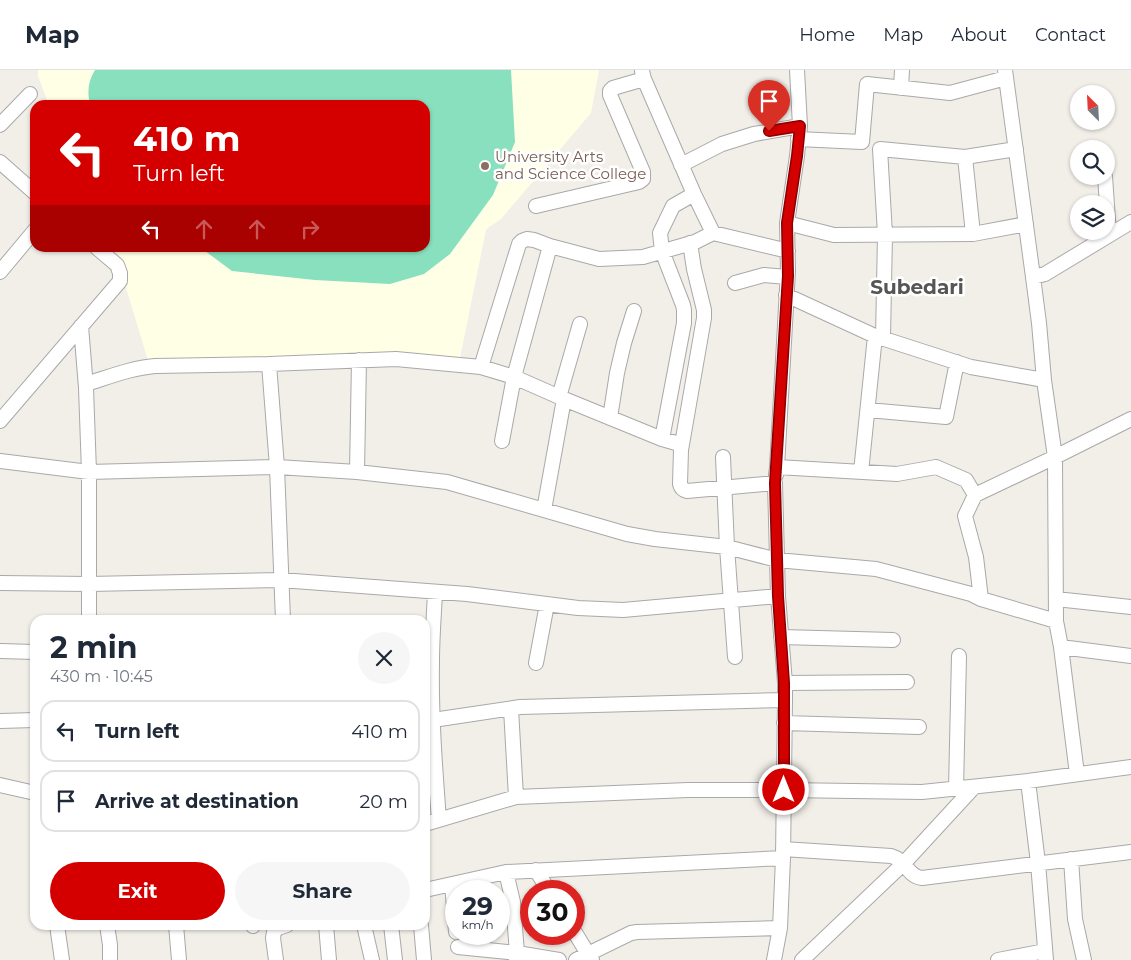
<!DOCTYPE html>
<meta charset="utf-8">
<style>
:root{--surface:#fff;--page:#f6f6f7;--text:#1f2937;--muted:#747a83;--line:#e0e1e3;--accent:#d40000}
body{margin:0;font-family:Montserrat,sans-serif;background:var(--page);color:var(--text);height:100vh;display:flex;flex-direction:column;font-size:19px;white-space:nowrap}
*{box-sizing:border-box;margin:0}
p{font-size:16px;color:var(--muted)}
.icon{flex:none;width:28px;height:28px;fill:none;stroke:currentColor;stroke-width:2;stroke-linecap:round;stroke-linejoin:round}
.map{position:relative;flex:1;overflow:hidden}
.drawer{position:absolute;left:30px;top:545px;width:400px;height:315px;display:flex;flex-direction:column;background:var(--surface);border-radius:15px;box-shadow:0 1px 4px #0004}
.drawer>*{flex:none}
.hud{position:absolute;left:30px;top:30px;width:400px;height:152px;border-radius:15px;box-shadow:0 1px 4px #0004;background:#d40000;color:#fff;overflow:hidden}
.needle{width:32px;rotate:336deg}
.controls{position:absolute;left:1070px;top:15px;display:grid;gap:10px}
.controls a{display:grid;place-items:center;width:45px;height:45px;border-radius:50%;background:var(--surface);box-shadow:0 1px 4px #0004;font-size:25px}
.speed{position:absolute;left:445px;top:810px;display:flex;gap:10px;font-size:25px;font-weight:700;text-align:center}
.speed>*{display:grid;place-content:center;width:65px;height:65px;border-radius:50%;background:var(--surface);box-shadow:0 1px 4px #0004;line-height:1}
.speed small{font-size:12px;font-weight:400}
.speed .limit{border:8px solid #d22;background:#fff;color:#111}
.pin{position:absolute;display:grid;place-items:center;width:42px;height:42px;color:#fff;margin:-51px -21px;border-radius:50% 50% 50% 0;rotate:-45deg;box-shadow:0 0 5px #0007}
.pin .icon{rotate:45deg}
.me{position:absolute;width:55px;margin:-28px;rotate:0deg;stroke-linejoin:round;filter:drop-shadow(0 0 4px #0008)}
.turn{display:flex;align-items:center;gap:18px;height:105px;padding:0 20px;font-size:22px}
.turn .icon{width:65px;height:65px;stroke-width:2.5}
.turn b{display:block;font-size:35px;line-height:42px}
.lanes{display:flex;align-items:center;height:48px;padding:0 20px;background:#0003;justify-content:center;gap:25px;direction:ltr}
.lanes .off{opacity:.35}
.round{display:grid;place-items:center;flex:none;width:52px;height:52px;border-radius:26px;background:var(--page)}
.head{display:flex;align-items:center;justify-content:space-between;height:85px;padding:0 20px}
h1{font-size:30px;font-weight:700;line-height:38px}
.button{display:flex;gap:10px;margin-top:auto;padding:10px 20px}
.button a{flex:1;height:58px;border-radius:30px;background:var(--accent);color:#fff;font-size:20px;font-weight:700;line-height:58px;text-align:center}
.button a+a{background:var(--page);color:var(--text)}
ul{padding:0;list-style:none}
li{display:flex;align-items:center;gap:15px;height:62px;margin:0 10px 8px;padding:0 10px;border:2px solid var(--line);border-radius:15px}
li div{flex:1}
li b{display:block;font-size:19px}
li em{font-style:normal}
header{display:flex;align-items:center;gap:30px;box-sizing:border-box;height:70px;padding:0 25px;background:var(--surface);border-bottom:1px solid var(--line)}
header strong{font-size:24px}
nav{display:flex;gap:28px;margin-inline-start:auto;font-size:18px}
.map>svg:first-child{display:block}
.education{fill:#ffffe5}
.pitch{fill:#88e0be}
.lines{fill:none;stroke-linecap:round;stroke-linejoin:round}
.minor-casing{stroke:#a9a9a9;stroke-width:16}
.minor{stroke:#fff;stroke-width:14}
.route-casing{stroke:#8a0000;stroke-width:12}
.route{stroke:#d40000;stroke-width:9}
.education-dot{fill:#8d6e63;stroke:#fff;stroke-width:2}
.labels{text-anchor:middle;stroke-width:5;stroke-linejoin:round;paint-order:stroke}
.education-label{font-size:15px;fill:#785e54;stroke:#fff;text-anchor:start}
.district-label{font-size:20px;font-weight:bold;fill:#555;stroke:#fff}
</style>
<header>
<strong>Map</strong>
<nav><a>Home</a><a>Map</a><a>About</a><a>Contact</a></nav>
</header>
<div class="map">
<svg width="1131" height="890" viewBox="0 0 1131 890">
<rect width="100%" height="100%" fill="#f2efe9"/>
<!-- education -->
<path class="education" d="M38 0H599L591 43 501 149 489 157 486 160 460 288 408 285 150 297 120 198 110 178H425V35H49L38 6Z"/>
<!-- pitch -->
<path class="pitch" d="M95 0H511L515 72 493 125 450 184 424 204 390 214 315 210 232 201 201 178H425V35H90C87 22 88 11 95 0Z"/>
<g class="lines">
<!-- minor casing -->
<g class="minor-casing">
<path id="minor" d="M1005 0 1033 207 1039 253 1044 310 1055 387 1056 551 1061 577 1077 704
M642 1 644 9 694 124 713 163
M901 18 902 0
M0 55 30 24
M798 69 862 72 867 14 950 23 1006 8
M965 87 1016 79
M0 92 35 123
M681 95 722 74 754 64 800 56
M1105 106 1109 165
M536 136 639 112 643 109V102L610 25V21L613 18 644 9
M787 153 797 86 800 56 797 0
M973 164 1026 154
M0 202 35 160
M1033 207 1045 204 1131 152
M735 213 764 205 787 207
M786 225 875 266 971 297 1044 310
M81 256 86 318 89 402V550
M269 294 277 397 283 550
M481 297 519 174 522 171 527 169 534 170 550 176 599 189 643 187 695 172 713 163 788 181
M86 314C109 307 131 298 155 296L269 294 396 289 481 297 514 307 564 329 662 369 676 373 680 375 681 380 680 414C681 418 683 420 687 421L775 413 778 526 785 613V630L783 788 780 858 774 890
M559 327 580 254
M868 340 946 347 957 292
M610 348 617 303 624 273 634 241
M0 351 120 211V203L117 195 97 178
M662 369 684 253V240L683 235 662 181 660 163 673 136 694 124
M502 371 514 307 550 176
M681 380 704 248V240L694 199 690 173
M723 387 727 477 735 587
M0 391 89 402 277 397 357 402 447 412 627 464 655 469 727 477 777 490 876 499 971 524 981 529 1056 551
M777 397 788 201 787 153 834 165 973 164 965 87 880 79 885 164 883 268
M357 402 359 290
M861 402 875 266
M776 405 777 397 897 404 936 397 966 410 975 425 1055 387 1131 349
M975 425 965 446 976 487 981 529
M544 440 564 329
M0 513 89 514 281 510 467 524 578 538 623 540 778 526
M435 522C434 545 432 568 432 592 431 644 435 697 439 750
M1056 529 1131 537
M781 567 893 570
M1061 577 1131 586
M0 581 35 582
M536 593 547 534
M785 613 907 612
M511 639 516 727
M433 650 520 637 785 630
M0 651 35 650
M784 653 919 657
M1028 711 1038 793 1046 890
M0 715 35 723
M956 719 959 586
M425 754 516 727 688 720H784L922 722 1028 711 1131 697
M783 779 891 786C906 790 908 807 922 808L1131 782
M1071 789 1075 849 1084 890
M536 800 549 821
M506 802 513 832 517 883 516 890
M452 814 456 862
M425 820 506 802 783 788
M57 855 62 890
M107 855 110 875V890
M176 855 179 890
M253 855V856
M326 855 329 890
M364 855 372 890
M391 855 395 890
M421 855 424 890
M574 861 588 884 576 890
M458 877 517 883 559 890
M276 890 273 868 274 862 278 858 287 855
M592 890 588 884 631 863 637 862 780 858
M802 890 904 793 974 717
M998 890 1045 881"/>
</g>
<!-- minor -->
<use href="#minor" class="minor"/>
</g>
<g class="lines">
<!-- route casing -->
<g class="route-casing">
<path id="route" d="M769 61 800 56 797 86 787 153 788 206 775 413 778 526 784 613V720"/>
</g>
<!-- route -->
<use href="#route" class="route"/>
</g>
<!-- markers -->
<circle class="education-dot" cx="485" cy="96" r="5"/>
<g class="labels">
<!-- education labels -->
<g class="education-label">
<text x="495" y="92">University Arts<tspan x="495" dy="17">and Science College</tspan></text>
</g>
<!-- district labels -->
<g class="district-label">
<text x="917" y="224">Subedari</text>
</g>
</g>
</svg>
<div class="controls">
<a><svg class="needle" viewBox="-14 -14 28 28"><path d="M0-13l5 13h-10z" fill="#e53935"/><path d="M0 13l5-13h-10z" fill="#747a83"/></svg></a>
<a><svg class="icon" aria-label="search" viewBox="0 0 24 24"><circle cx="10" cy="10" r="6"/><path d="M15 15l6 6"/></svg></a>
<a><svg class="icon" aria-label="layers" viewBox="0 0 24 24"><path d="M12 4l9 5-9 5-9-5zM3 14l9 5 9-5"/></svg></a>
</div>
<div class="speed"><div>29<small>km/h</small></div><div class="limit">30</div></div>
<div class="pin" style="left:769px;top:61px;background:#d93025"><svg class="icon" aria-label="arrive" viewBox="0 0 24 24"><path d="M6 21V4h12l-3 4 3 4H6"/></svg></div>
<svg class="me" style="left:784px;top:720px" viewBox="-20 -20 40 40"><circle r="17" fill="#d40000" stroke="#fff" stroke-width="3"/><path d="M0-11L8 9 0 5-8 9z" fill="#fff"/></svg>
<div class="hud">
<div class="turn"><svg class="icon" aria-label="left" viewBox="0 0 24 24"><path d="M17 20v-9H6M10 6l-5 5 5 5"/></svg><div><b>410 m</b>Turn left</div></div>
<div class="lanes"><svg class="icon" aria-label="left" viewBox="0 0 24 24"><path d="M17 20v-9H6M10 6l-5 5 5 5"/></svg><svg class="icon off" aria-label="ahead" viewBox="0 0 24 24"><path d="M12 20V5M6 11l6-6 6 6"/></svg><svg class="icon off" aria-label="ahead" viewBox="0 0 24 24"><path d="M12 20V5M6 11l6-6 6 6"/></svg><svg class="icon off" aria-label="right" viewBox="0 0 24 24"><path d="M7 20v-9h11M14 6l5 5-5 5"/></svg></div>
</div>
<section class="drawer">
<div class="head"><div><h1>2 min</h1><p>430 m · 10:45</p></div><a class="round"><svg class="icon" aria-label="close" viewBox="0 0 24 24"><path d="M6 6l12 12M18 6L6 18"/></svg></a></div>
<ul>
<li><svg class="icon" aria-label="left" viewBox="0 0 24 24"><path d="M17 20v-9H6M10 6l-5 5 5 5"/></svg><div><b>Turn left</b></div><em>410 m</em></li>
<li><svg class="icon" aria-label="arrive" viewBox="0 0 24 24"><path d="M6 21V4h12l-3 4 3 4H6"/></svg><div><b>Arrive at destination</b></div><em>20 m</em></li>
</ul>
<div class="button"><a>Exit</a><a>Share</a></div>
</section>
</div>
